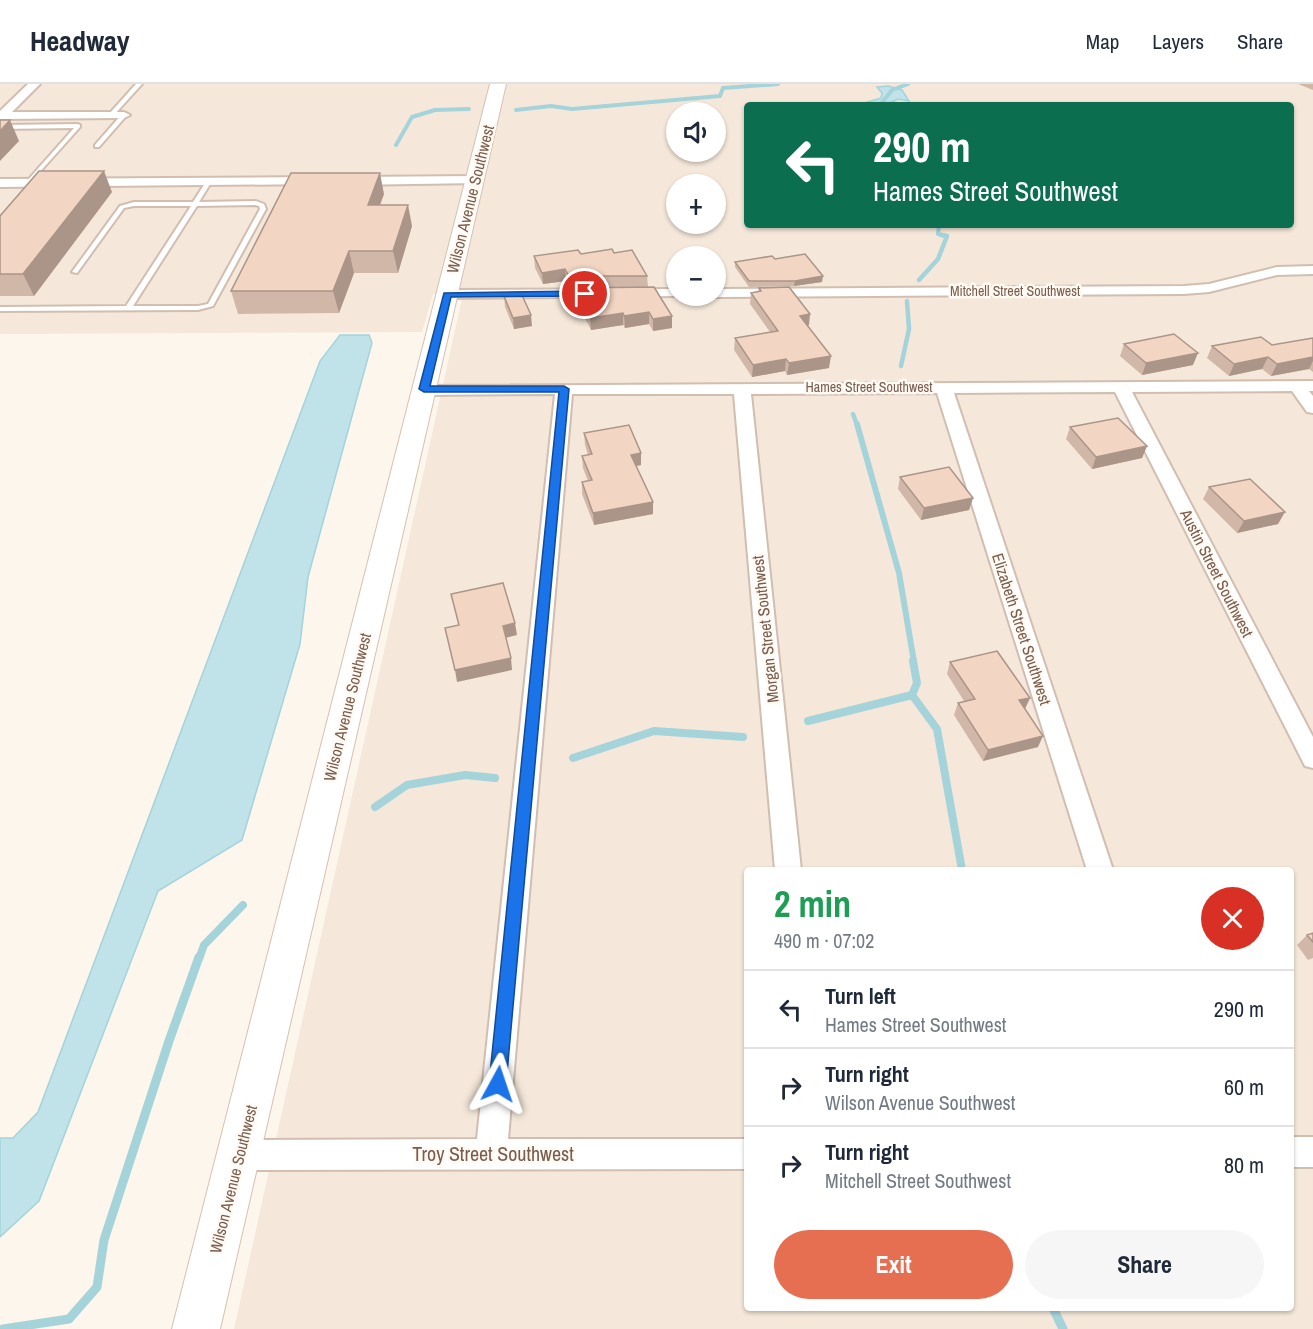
<!DOCTYPE html>
<meta charset="utf-8">
<style>
:root{--surface:#fff;--page:#f6f6f7;--text:#1f2937;--muted:#747a83;--line:#e0e1e3;--accent:#e76f51}
body{margin:0;font-family:"Archivo Narrow",sans-serif;background:var(--page);color:var(--text);height:100vh;display:flex;flex-direction:column;font-size:22px;white-space:nowrap}
*{box-sizing:border-box;margin:0}
p{font-size:20px;color:var(--muted)}
.icon{flex:none;width:33px;height:33px;fill:none;stroke:currentColor;stroke-width:2;stroke-linecap:round;stroke-linejoin:round}
.map{position:relative;flex:1;overflow:hidden}
.drawer{position:absolute;left:744px;top:783px;width:550px;height:444px;display:flex;flex-direction:column;background:var(--surface);border-radius:6px;box-shadow:0 2px 4px #0004}
.drawer>*{flex:none}
.banner{position:absolute;left:744px;top:18px;width:550px;height:126px;border-radius:6px;box-shadow:0 2px 4px #0004;background:#0b6e4f;color:#fff;overflow:hidden}
.fabs{position:absolute;left:666px;top:18px;display:grid;gap:12px}
.fabs a{display:grid;place-items:center;width:60px;height:60px;border-radius:50%;background:var(--surface);box-shadow:0 2px 4px #0004;font-size:30px}
.pin{position:absolute;display:grid;place-items:center;width:51px;height:51px;color:#fff;margin:-26px;border:3px solid #fff;border-radius:50%;box-shadow:0 2px 6px #0007}
.me{position:absolute;width:66px;margin:-33px;rotate:5deg;stroke-linejoin:round;filter:drop-shadow(0 0 4px #0008)}
.turn{display:flex;align-items:center;gap:21px;height:126px;padding:0 30px;font-size:27px}
.turn .icon{width:78px;height:78px;stroke-width:2.5}
.turn b{display:block;font-size:42px;line-height:51px}
.round{display:grid;place-items:center;flex:none;width:63px;height:63px;border-radius:32px;background:var(--page)}
.overview{display:flex;align-items:center;justify-content:space-between;height:102px;padding:0 30px}
h1{font-size:36px;font-weight:700;line-height:45px;color:#1e9e55}
.cta{display:flex;gap:12px;margin-top:auto;padding:12px 30px}
.cta a{flex:1;height:69px;border-radius:36px;background:var(--accent);color:#fff;font-size:24px;font-weight:700;line-height:69px;text-align:center}
.cta a+a{background:var(--page);color:var(--text)}
ul{padding:0;list-style:none}
li{display:flex;align-items:center;gap:18px;height:78px;padding:0 30px;border-top:2px solid var(--line)}
li div{flex:1}
li b{display:block;font-size:22px}
li em{font-style:normal}
header{display:flex;align-items:center;gap:36px;box-sizing:border-box;height:84px;padding:0 30px;background:var(--surface);border-bottom:2px solid var(--line)}
header strong{font-size:28px}
nav{display:flex;gap:33px;margin-inline-start:auto;font-size:21px}
.map>svg:first-child{display:block}
.residential{fill:#f5e8da;fill-rule:evenodd}
.water{fill:#bfe3e8;stroke:#a5d3da;stroke-width:1.5}
.lines{fill:none;stroke-linecap:round;stroke-linejoin:round}
.stream-far4{stroke:#a5d3da;stroke-width:4}
.stream-far3{stroke:#a5d3da;stroke-width:4.5}
.stream-far2{stroke:#a5d3da;stroke-width:6}
.stream-far1{stroke:#a5d3da;stroke-width:8}
.stream{stroke:#a5d3da;stroke-width:9}
.lane-casing{stroke:#d1beb0;stroke-width:4}
.street-casing{stroke:#d1beb0;stroke-width:4}
.secondary-casing{stroke:#d6c0b0;stroke-width:2}
.lane{fill:#fff;fill-rule:evenodd}
.street{fill:#fff;fill-rule:evenodd}
.secondary{fill:#fff;fill-rule:evenodd}
.wall{fill:#d1b7a8}
.shaded-wall{fill:#aa9588}
.building{fill:#f3d5c3;stroke:#aa9588;stroke-width:1.5}
.route{fill:#1a73e8;stroke:#114b97;stroke-width:1.5}
.labels{text-anchor:middle;stroke-width:5;stroke-linejoin:round;paint-order:stroke}
.far-street-label{font-size:14px;fill:#7a5c4d;stroke:#fffaf3}
.street-label{font-size:16px;fill:#7a5c4d;stroke:#fffaf3}
.near-street-label{font-size:20px;fill:#7a5c4d;stroke:#fffaf3}
</style>
<header>
<strong>Headway</strong>
<nav><a>Map</a><a>Layers</a><a>Share</a></nav>
</header>
<div class="map">
<svg width="1313" height="1245" viewBox="0 0 1313 1245">
<rect width="100%" height="100%" fill="#fdf6ec"/>
<!-- residential -->
<path class="residential" d="M0 0H1313V1245H234L463 210H433L422 248 0 250ZM747 21H1292V141H747ZM676 28H716V68H676ZM676 100H716V140H676ZM676 172H716V212H676ZM747 786H1292V1224H747Z"/>
<!-- water -->
<path class="water" d="M888 2 902 6 909 17 898 15 886 21H866L864 19 881 14 882 9 877 3Z
M340 251H369L372 259 308 493 300 560 242 756 158 807 39 1117 0 1153V1054H13L38 1028 320 277Z"/>
<g class="lines">
<!-- stream-far4 -->
<path class="stream-far4" d="M880 21 892 6 908 0
M516 26 551 22 572 25 720 12 723 4 778 0
M396 61 412 33 435 26 469 25
M939 141 938 150 947 152"/>
<!-- stream-far3 -->
<path class="stream-far3" d="M919 196 938 175 947 152 941 151
M901 282 909 245 907 217
M853 330 857 341"/>
<!-- stream-far2 -->
<path class="stream-far2" d="M857 340 899 489 914 578"/>
<!-- stream-far1 -->
<path class="stream-far1" d="M912 611 937 645 962 786
M808 637 912 611 917 599 913 577
M573 674 654 647 743 653
M375 723 407 701 465 691 495 694
M199 875 204 861 243 821"/>
<!-- stream -->
<path class="stream" d="M1053 1224 1063 1245
M3 1245 69 1235 97 1203 104 1156 169 957 199 873"/>
<!-- lane casing -->
<g class="lane-casing">
<path id="lane" d="M136 0H142L113 32H109V30Z
M122 30 127 31 99 63H95V61Z
M78 40 80 41V43L29 100 27 99V97L74 44 0 45V41Z
M209 95 212 97 199 118 256 117 264 120 266 125 213 222 198 226 0 227V223L126 222 191 122H134L124 124 77 189 72 188 120 122 134 118H193L207 96ZM255 121 259 122 260 125 208 220 198 222H133L197 122Z"/>
</g>
<!-- street casing -->
<g class="street-casing">
<path id="street" d="M28 0H40L12 28H124L130 31 124 34 0 35V27Z
M475 92 481 96 480 99 350 101 344 97 350 93Z
M317 93 322 94 323 97 322 100 0 103V95Z
M1313 182V190L1277 191 1209 208 1184 210 716 213 710 212H716V205L1184 202 1209 200 1277 183Z
M676 205V212H681L447 214 440 210 447 206Z
M1313 297V307H1309L1313 312V329L1307 328 1292 307 1132 308 1313 653V684L1305 682 1115 308 954 309 1113 786H1087L937 309 751 310 801 786H775L734 310H572L508 1055H747V1085L238 1086 227 1082 223 1071 227 1060 238 1056 477 1055 555 310 424 311 418 310 416 306 418 302Z
M1292 1053H1313V1083H1292Z"/>
</g>
<!-- secondary casing -->
<g class="secondary-casing">
<path id="secondary" d="M490 0H506L220 1245H172Z"/>
</g>
<!-- lane -->
<use href="#lane" class="lane"/>
<!-- street -->
<use href="#street" class="street"/>
<!-- secondary -->
<use href="#secondary" class="secondary"/>
</g>
<!-- wall -->
<path class="wall" d="M1298 0H1313V6Z
M112 108 34 212H0V132Z
M384 110 380 121 412 142 398 189H354L339 229 238 230 231 207Z
M614 169 647 192 648 203H569L566 197 543 200 535 184 534 172Z
M775 175 822 198 794 202 749 203 735 183V178Z
M654 203 672 244 653 247 649 240 625 244 623 241 591 246 575 215V204Z
M759 204 809 241 808 242 829 284 787 291 785 287 752 293 734 266 735 254 770 248 750 220 751 209 758 208Z
M504 212 532 242 514 245 505 223Z
M1313 254V288L1309 285 1271 292 1262 285 1229 292 1207 274 1212 262 1272 261Z
M1124 260 1193 281 1142 291 1120 272Z
M1070 343 1147 362 1142 374 1092 385 1066 355Z
M584 349 641 381 636 382 653 418V430L594 441 582 410V398L588 397 583 384 582 372 588 371 585 361Z
M900 393 973 414 969 426 921 436 898 405Z
M1209 403 1278 440 1237 449 1203 415Z
M950 578 1038 663 983 677 954 631 958 619 964 617 947 590Z
M1313 849V874L1308 876 1297 861 1307 851Z"/>
<!-- shaded-wall -->
<path class="shaded-wall" d="M10 36 19 57 0 77V47Z
M104 87 112 108 34 212 23 190Z
M380 89 384 110 372 142 368 121Z
M408 121 412 142 398 189 393 167Z
M349 167 354 189 339 229 333 207Z
M565 185 566 197 543 200 542 189Z
M823 192 822 198 794 202 795 197Z
M649 228V240L625 244 624 232Z
M623 229V241L591 246 590 234Z
M810 230 809 241 799 243 800 232Z
M531 231 532 242 514 245 513 234Z
M672 232V244L653 247V235Z
M1198 269 1193 281 1142 291 1146 279Z
M831 272 829 284 787 291 789 279Z
M1268 273 1262 285 1229 292 1234 280Z
M1313 273V277L1309 285 1271 292 1277 280Z
M786 275 785 287 752 293 753 281Z
M1147 362 1142 374 1092 385 1096 373Z
M641 369V381L631 383V371Z
M973 414 969 426 921 436 924 424Z
M653 418V430L594 441 593 429Z
M1285 428 1278 440 1237 449 1244 437Z
M515 539 517 551 505 554 503 542Z
M511 574 512 586 457 598 455 586Z
M1030 614 1025 625 1019 616Z
M1043 652 1038 663 983 677 988 666Z"/>
<!-- building -->
<path class="building" d="M0 36H10L0 47Z
M39 87H104L23 190H0V132Z
M291 89H380L368 121H408L393 167H349L333 207H231Z
M612 165 614 169 632 166 647 192H569L565 185 542 189 534 172 578 166 581 170Z
M805 170 823 192 795 197H749L735 178 772 172 775 175Z
M654 203 672 232 653 235 649 228 624 232 623 229 590 234 575 204Z
M789 203 810 230 800 232 831 272 789 279 786 275 753 281 735 254 778 247 751 209 761 207 759 204Z
M521 209 531 231 513 234 504 212Z
M1174 250 1198 269 1146 279 1124 260Z
M1261 253 1272 261 1313 254V273L1277 280 1268 273 1234 280 1212 262Z
M1118 334 1147 362 1096 373 1070 343Z
M629 341 641 369 631 371 653 418 593 429 582 398 592 396 582 372 592 370 584 349Z
M949 383 973 414 924 424 900 393Z
M1250 395 1285 428 1244 437 1209 403Z
M503 499 515 539 503 542 511 574 455 586 445 544 459 541 451 510Z
M997 567 1030 614 1019 616 1043 652 988 666 958 619 975 615 950 578Z
M1313 849V858L1307 851Z"/>
<!-- route -->
<path class="route" d="M585 207 589 210 588 212 451 213 430 302H564L569 305 506 1000 504 1006 498 1009 491 1006 489 1000 559 308H424L419 305 444 209Z"/>
<g class="labels">
<!-- far-street labels -->
<g class="far-street-label">
<text x="1015" y="212">Mitchell Street Southwest</text>
<text x="869" y="308">Hames Street Southwest</text>
</g>
<!-- street labels -->
<g class="street-label">
<text transform="translate(470 115) rotate(-76)" y="6">Wilson Avenue Southwest</text>
<text transform="translate(1217 489) rotate(63)" y="6">Austin Street Southwest</text>
<text transform="translate(765 545) rotate(-96)" y="6">Morgan Street Southwest</text>
<text transform="translate(1022 545) rotate(72)" y="6">Elizabeth Street Southwest</text>
<text transform="translate(347 623) rotate(-76)" y="6">Wilson Avenue Southwest</text>
<text transform="translate(233 1095) rotate(-76)" y="6">Wilson Avenue Southwest</text>
</g>
<!-- near-street labels -->
<g class="near-street-label">
<text x="493" y="1077">Troy Street Southwest</text>
</g>
</g>
</svg>
<div class="fabs">
<a><svg class="icon" aria-label="sound" viewBox="0 0 24 24"><path d="M4 9h4l5-4v14l-5-4H4zM17 9q2 3 0 6"/></svg></a>
<a>+</a>
<a>−</a>
</div>
<div class="pin" style="left:585px;top:210px;background:#d93025"><svg class="icon" aria-label="arrive" viewBox="0 0 24 24"><path d="M6 21V4h12l-3 4 3 4H6"/></svg></div>
<svg class="me" style="left:498px;top:1000px" viewBox="-20 -20 40 40"><path d="M0-17L14 15 0 8-14 15z" fill="#1a73e8" stroke="#fff" stroke-width="4"/></svg>
<div class="banner">
<div class="turn"><svg class="icon" aria-label="left" viewBox="0 0 24 24"><path d="M17 20v-9H6M10 6l-5 5 5 5"/></svg><div><b>290 m</b>Hames Street Southwest</div></div>
</div>
<section class="drawer">
<div class="overview"><div><h1>2 min</h1><p>490 m · 07:02</p></div><a class="round" style="background:#d93025;color:#fff"><svg class="icon" aria-label="close" viewBox="0 0 24 24"><path d="M6 6l12 12M18 6L6 18"/></svg></a></div>
<ul>
<li><svg class="icon" aria-label="left" viewBox="0 0 24 24"><path d="M17 20v-9H6M10 6l-5 5 5 5"/></svg><div><b>Turn left</b><p>Hames Street Southwest</p></div><em>290 m</em></li>
<li><svg class="icon" aria-label="right" viewBox="0 0 24 24"><path d="M7 20v-9h11M14 6l5 5-5 5"/></svg><div><b>Turn right</b><p>Wilson Avenue Southwest</p></div><em>60 m</em></li>
<li><svg class="icon" aria-label="right" viewBox="0 0 24 24"><path d="M7 20v-9h11M14 6l5 5-5 5"/></svg><div><b>Turn right</b><p>Mitchell Street Southwest</p></div><em>80 m</em></li>
</ul>
<div class="cta"><a>Exit</a><a>Share</a></div>
</section>
</div>
